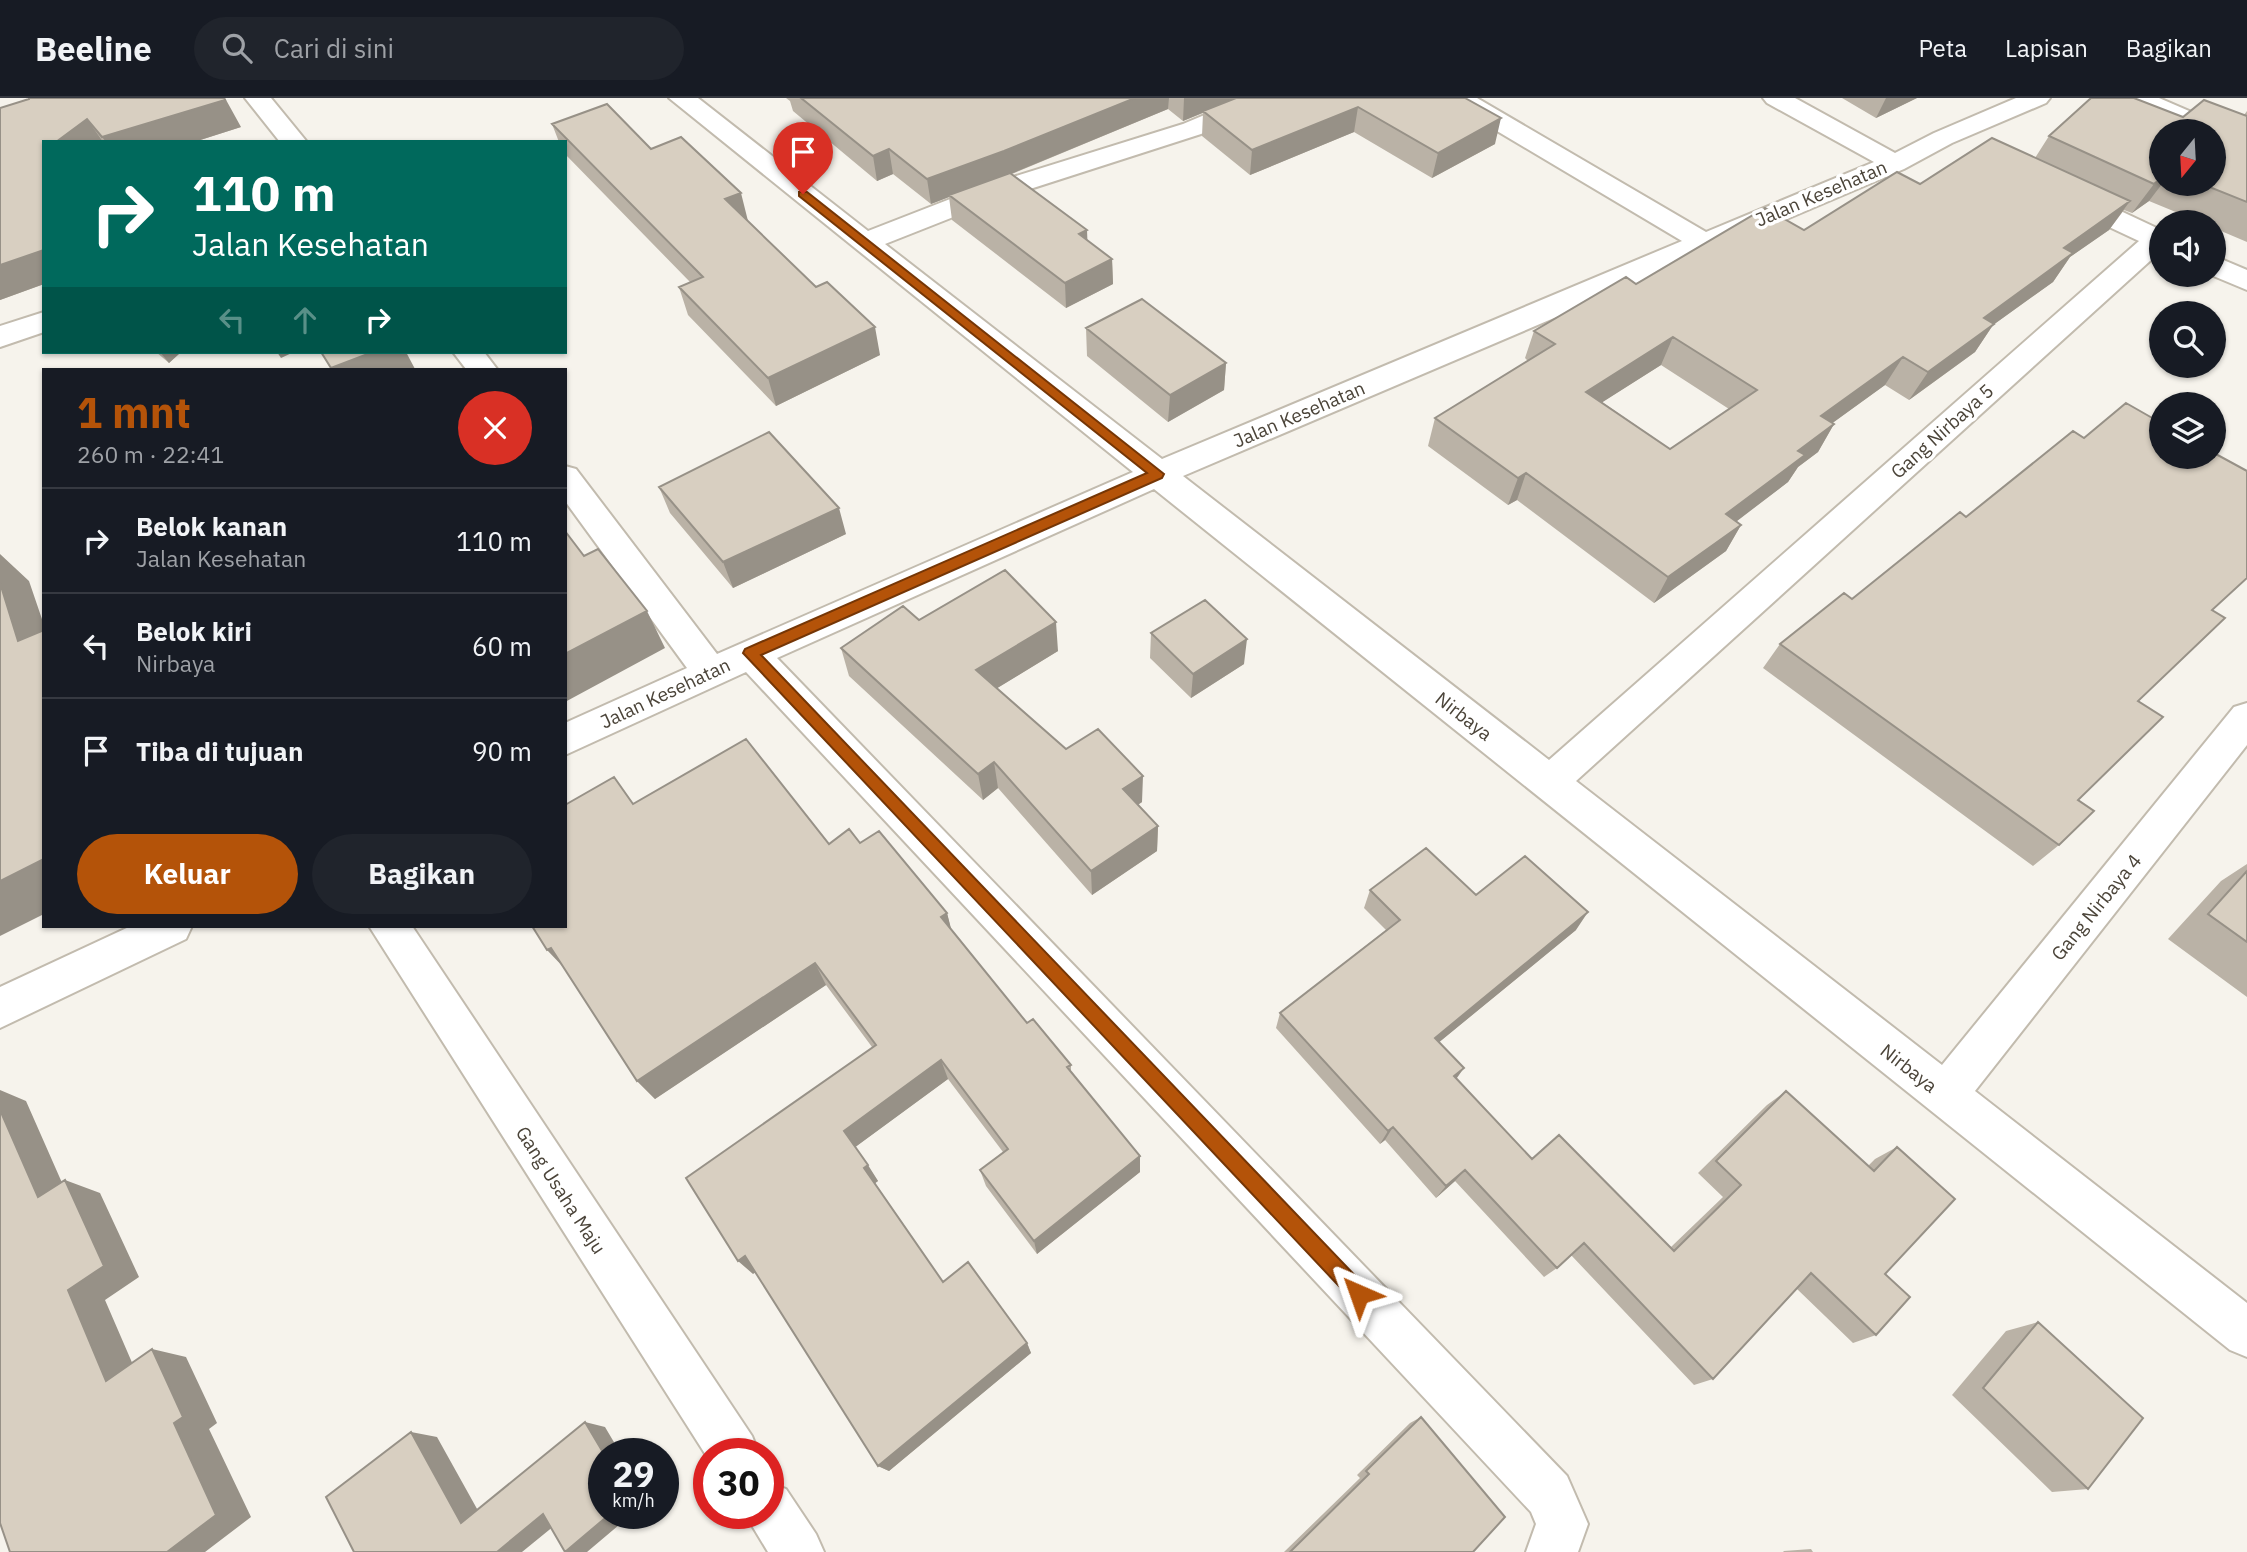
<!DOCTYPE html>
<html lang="id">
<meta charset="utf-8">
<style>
:root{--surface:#171b24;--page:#20242c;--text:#f1f3f6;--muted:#9ea1a6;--line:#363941;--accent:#b45309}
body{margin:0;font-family:"IBM Plex Sans",sans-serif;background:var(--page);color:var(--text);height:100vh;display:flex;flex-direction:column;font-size:26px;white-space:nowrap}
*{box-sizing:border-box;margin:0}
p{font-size:23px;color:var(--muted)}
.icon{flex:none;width:38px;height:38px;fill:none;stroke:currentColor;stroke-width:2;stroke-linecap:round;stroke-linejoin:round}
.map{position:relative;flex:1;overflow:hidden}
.panel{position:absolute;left:42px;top:270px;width:525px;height:560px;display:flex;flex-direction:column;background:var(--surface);border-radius:0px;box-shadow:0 2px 5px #0004}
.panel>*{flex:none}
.guide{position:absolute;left:42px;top:42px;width:525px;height:214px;border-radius:0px;box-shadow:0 2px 5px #0004;background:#00695c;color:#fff;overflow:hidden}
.needle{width:46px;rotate:198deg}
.fabs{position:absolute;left:2149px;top:21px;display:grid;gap:14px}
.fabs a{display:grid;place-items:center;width:77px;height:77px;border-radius:50%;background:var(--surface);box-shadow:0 2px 5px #0004;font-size:35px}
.speed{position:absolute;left:588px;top:1340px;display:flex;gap:14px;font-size:35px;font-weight:700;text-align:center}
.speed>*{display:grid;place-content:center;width:91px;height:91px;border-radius:50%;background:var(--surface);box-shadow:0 2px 5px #0004;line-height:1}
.speed small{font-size:18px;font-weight:400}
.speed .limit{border:10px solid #d22;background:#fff;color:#111}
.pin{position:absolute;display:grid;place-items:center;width:60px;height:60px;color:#fff;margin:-72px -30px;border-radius:50% 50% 50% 0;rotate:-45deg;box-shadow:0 0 7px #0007}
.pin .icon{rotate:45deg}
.me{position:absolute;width:77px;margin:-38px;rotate:317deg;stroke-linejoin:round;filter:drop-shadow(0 0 5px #0008)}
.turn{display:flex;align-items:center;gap:24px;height:147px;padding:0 35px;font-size:32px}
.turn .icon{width:91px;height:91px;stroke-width:2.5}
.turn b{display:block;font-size:49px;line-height:60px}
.lanes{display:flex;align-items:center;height:66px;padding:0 35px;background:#0003;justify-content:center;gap:35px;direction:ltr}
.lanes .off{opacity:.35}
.round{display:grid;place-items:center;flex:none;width:74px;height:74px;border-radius:37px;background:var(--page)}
.headline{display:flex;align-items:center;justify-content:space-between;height:119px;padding:0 35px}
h1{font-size:42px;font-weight:800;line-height:52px;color:var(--accent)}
.cta{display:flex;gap:14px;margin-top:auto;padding:14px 35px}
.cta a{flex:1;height:80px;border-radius:42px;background:var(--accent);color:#fff;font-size:28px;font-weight:800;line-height:80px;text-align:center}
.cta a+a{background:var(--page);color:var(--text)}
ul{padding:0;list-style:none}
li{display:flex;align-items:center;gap:21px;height:105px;padding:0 35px;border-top:2px solid var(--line)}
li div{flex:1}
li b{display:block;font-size:26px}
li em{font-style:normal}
header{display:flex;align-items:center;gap:42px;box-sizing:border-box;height:98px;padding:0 35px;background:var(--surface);border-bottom:2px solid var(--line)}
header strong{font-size:33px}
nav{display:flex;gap:38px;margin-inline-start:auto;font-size:24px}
.search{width:490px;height:63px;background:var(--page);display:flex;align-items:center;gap:18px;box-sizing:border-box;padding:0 24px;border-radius:38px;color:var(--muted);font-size:26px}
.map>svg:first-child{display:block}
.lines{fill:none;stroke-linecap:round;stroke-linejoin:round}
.street-casing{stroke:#c2bbae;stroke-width:4}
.street{fill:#fff;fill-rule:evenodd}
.wall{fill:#bab2a6;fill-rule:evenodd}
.shaded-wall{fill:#979187}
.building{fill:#d8cfc1;stroke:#979187;stroke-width:2;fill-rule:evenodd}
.route{fill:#b45309;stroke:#753606;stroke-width:2}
.labels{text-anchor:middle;stroke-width:7;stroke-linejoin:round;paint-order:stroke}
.street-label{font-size:19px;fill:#4b4439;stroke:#fff}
</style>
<header>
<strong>Beeline</strong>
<div class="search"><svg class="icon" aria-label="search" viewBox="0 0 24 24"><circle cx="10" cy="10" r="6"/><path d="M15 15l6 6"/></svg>Cari di sini</div>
<nav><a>Peta</a><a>Lapisan</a><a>Bagikan</a></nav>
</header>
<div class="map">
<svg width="2247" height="1454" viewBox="0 0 2247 1454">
<rect width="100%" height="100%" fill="#f6f3ec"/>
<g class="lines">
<!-- street casing -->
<g class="street-casing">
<path id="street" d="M245 0H271L307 44H280Z
M669 0H698L868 133 981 89 1183 26 1245 0H1280L1276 5 1201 36 999 101 885 146 1162 361 1682 143 1450 5 1446 0H1477L1706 134 1874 64 1767 5 1763 0H1795L1895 55 1934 35 2016 0H2050L2046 5 1952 45 1904 71 1183 378 1549 662 2139 143 2058 105 2055 99 2058 93 2068 91 2078 93 2161 132V153L1576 683 1942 967 2234 609 2247 605V647L1975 993 2247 1205V1259L2230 1252 1154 391 777 560 1567 1378 1588 1426 1578 1454H1526L1536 1426 1531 1414 746 574 565 657V625L687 570 565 403V368L576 371 717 556 1133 374Z
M2125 0H2159L2247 38V55L2214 42V33H2193L2129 5Z
M2214 158 2247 172V192L2211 177H2214Z
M44 214V234L0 249V228Z
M453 254H484L497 271H466Z
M131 828H192L186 841 0 930V889Z
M369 828H412L752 1338 759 1356H709V1362Z
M768 1384 786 1391 816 1436 824 1454H768L745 1416H768Z"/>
</g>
<!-- street -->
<use href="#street" class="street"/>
</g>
<!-- wall -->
<path class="wall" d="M786 0H1465L1495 46 1432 80 1354 34 1250 77 1202 38 1203 15 1183 23 1168 11 1012 76 1087 132V142L1112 161 1113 186 1066 210 952 122 949 99 931 106 893 76 877 83 793 13 790 3Z
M1842 0H1917L1876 20Z
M0 10 241 29 194 44H44V186L0 202Z
M2247 13V144L2214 130V124H2200L2149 103 2132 115 2124 112 2109 132 2070 159 2053 184 1993 227 1975 254 1909 302 1885 287 1832 325 1834 326 1818 354 1798 369 1788 384 1736 423 1741 427 1726 453 1654 505 1517 402 1508 407 1428 348 1435 320 1528 263 1525 260 1534 233 1636 186 1804 132 1920 86 2035 60 2049 38 2183 19 2244 17ZM2161 33 2214 86H2161ZM1661 267 1729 311 1670 351 1602 304Z
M552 26 651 51 748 123 880 257 776 308 688 217 679 189 690 184 565 56V44H559Z
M1086 230 1226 265 1224 292 1168 324 1087 258Z
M156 254H179L180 255 169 265Z
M2084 340 2212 512 2138 603 2078 702 2059 747 2033 768 1763 570 1780 546 1852 501 1966 419Z
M659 389 846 436 733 490 670 415Z
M919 522 1058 553 997 590 1066 651 1142 704 1138 707 1158 728 1157 753 1092 797 998 690 983 702 849 578 841 550Z
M1151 535 1244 566 1191 600 1150 560Z
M633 706 829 746 860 745 947 815 951 832 1027 925 1071 967V974L1140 1058V1074L1037 1156 986 1088 980 1072 1003 1054 948 981 855 1049 878 1083 875 1085 943 1184 1027 1245 1031 1255 889 1373 878 1368 755 1174 753 1176 872 949 826 887 655 1001 637 983Z
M2247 766V899L2168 841 2221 783Z
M1370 792 1476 797 1576 832 1439 944 1457 981 1532 1061 1671 1149 1723 1099 1698 1075 1767 1007 1786 993 1868 1068 1875 1061 1897 1049 1885 1176 1876 1237 1853 1245 1797 1191 1713 1281 1694 1287 1571 1157 1557 1170 1544 1179 1455 1083 1436 1100 1385 1042 1380 1046 1276 930 1280 915 1386 832 1364 810Z
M2038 1224 2088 1391 2052 1394 1952 1297 2006 1233Z
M1421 1319 1473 1454H1284L1360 1380 1357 1377 1410 1325Z
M1811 1451 1813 1454H1783L1784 1453Z"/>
<!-- shaded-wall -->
<path class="shaded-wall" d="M224 0H225L241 29 194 44H106L102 39Z
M1135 0H1169L1168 11 1006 78 949 97V99L931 106 927 81Z
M1184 0H1238L1183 23Z
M1886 0H1917L1876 20Z
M1358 9 1354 34 1250 77 1252 52Z
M1501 20 1495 46 1432 80 1438 55Z
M87 21 103 44H56Z
M889 51 893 76 877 83 873 58Z
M2161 80 2162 86 2149 103 2132 115 2154 86Z
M741 95 748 123 733 129 725 101Z
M2130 103 2109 132 2070 159 2053 184 1993 227 1975 254 1909 302 1928 274 1984 220 2064 150Z
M1087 132 1088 157 1079 136Z
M44 152V186L0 202V167Z
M1112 161 1113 186 1066 210 1065 185Z
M875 229 880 257 776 308 768 280Z
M1673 239 1661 267 1576 321 1586 294Z
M160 254H179L180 255 169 265Z
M277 254H294L281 260Z
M373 254H406L415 271H331V270Z
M1903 259 1885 287 1805 345 1821 318Z
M1226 265 1224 292 1168 324 1170 297Z
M1834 326 1818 354 1798 369 1788 384 1711 443 1726 416 1798 353Z
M1526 375 1517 402 1508 407 1518 380Z
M839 410 846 436 733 490 723 464Z
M1741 427 1726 453 1654 505 1668 479Z
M0 456 29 483 44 527V565L18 543 0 485Z
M647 513 665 550 565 604V556Z
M1056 524 1058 553 981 600 976 572Z
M1247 541 1244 566 1191 600 1193 576Z
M994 664 998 690 983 702 978 676Z
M1143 678 1142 704 1123 716V691Z
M1158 728 1157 753 1092 797 1091 773Z
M44 761V816L0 838V783Z
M1588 814 1576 832 1426 955 1435 940Z
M947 815 953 838 941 819Z
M551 850 568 874 547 852Z
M815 865 826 887 655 1001 637 983Z
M941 962 948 981 854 1050 844 1033Z
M1464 970 1454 984V978Z
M0 992 26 1003 74 1112 38 1099 0 1012Z
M1393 1029 1385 1042 1380 1046 1388 1033Z
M1140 1058V1074L1037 1156 1034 1143Z
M868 1067 878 1083 874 1086 864 1070Z
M1465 1072 1455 1083 1436 1100 1446 1088Z
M65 1082 100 1095 139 1179 105 1202 143 1290 106 1283 68 1192Z
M745 1158 760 1171 753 1176 738 1163Z
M1027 1245 1031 1255 889 1373 878 1368Z
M152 1251 186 1259 217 1325 209 1331 251 1419 205 1454H167L174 1325Z
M585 1324 605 1329 621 1356H604Z
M411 1334 437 1339 486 1427 461 1425Z
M543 1416 565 1419 522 1454H497Z
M610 1416H632L587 1454H565Z"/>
<!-- building -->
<path class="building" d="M29 0H224L225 2 102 39 87 21 56 44H44V152L0 167V10L29 1Z
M801 0H1135L1004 53 927 81 889 51 873 58Z
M1236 0H1465L1501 20 1438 55 1358 9 1252 52 1203 13Z
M2091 0H2134L2183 19 2204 2 2247 18V104L2202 86H2214V33H2161V80L2154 86 2049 38Z
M607 6 651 51 681 39 741 95 725 101 816 189 827 184 875 229 768 280 679 189 703 179 552 26Z
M1992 40 2130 103 2064 150 2073 155 1984 220 1994 226 1928 274 1903 259 1821 318 1834 326 1798 353 1805 357 1726 416 1741 427 1668 479 1526 375 1518 380 1435 320 1555 246 1534 233 1626 179 1636 186 1765 110 1804 132 1897 74 1920 86ZM1673 239 1757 292 1670 351 1586 294Z
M1010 75 1087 132 1079 136 1112 161 1065 185 949 97Z
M1142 201 1226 265 1170 297 1086 230Z
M321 254H373L331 270Z
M2126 305 2161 325V359H2214V355L2247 373V480L2212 512 2225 520 2138 603 2163 619 2078 702 2094 713 2059 747 1780 546 1844 495 1852 501 1960 414 1966 419 2073 333 2084 340Z
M769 334 839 410 723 464 659 389Z
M565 433 584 458 598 451 647 513 565 556Z
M1005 472 1056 524 976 572 1066 651 1098 631 1143 678 1123 691 1158 728 1091 773 994 664 978 676 841 550 903 508 919 522Z
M0 485 18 543 44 532V761L0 783Z
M1205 502 1247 541 1193 576 1151 535Z
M746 641 829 746 849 731 860 745 879 733 947 815 941 819 1027 925 1033 921 1071 967 1067 969 1140 1058 1034 1143 980 1072 1008 1051 941 962 844 1033 868 1067 864 1070 943 1184 968 1164 1027 1245 878 1368 745 1158 738 1163 686 1080 876 947 815 865 637 983 551 850 547 852 532 828H565V707L614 679 633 706Z
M1426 750 1476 797 1525 758 1588 814 1435 940 1464 970 1454 978 1532 1061 1559 1037 1674 1153 1741 1087 1716 1063 1786 993 1874 1073 1897 1049 1955 1101 1885 1176 1910 1199 1876 1237 1811 1175 1713 1281 1584 1145 1557 1170 1465 1072 1446 1088 1393 1029 1388 1033 1280 915 1400 822 1370 792Z
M2247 773V844L2208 816Z
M0 1012 38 1099 65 1082 104 1168 68 1192 106 1283 152 1251 183 1319 174 1325 216 1417 167 1454H10L0 1425Z
M2038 1224 2143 1320 2088 1391 1983 1290Z
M1421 1319 1505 1419 1473 1454H1290L1369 1376 1366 1373Z
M585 1324 604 1356V1416H610L565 1454 543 1416 497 1454H354L326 1399 411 1334 461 1425Z"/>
<!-- route -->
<path class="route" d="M799 94H807L1164 376 1162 380 761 557 1366 1189 1368 1196 1366 1202 1359 1205 1352 1202 743 555 745 551 1147 375 799 98Z"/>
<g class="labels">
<!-- street labels -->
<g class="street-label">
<text transform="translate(1821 95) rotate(-23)" y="7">Jalan Kesehatan</text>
<text transform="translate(1299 316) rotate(-23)" y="7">Jalan Kesehatan</text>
<text transform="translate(1942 333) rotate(-42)" y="7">Gang Nirbaya 5</text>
<text transform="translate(665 595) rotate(-25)" y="7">Jalan Kesehatan</text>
<text transform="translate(1464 618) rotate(38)" y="7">Nirbaya</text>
<text transform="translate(2096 809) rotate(-51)" y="7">Gang Nirbaya 4</text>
<text transform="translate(1909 970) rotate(38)" y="7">Nirbaya</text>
<text transform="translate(561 1092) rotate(57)" y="7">Gang Usaha Maju</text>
</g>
</g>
</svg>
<div class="fabs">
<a><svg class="needle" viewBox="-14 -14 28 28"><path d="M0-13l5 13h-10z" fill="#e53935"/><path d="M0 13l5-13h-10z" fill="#9ea1a6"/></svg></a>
<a><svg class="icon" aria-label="sound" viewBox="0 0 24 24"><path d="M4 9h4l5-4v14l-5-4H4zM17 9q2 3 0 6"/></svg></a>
<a><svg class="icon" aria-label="search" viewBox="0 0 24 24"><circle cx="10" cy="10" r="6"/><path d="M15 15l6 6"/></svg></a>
<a><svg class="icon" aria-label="layers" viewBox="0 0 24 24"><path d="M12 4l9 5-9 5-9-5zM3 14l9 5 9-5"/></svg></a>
</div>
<div class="speed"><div>29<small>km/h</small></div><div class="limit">30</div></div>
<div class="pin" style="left:803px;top:96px;background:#d93025"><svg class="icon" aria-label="arrive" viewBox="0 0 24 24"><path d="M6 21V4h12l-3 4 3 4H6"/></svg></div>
<svg class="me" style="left:1359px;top:1196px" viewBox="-20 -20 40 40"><path d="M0-17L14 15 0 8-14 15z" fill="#b45309" stroke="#fff" stroke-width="4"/></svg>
<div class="guide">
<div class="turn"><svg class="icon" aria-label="right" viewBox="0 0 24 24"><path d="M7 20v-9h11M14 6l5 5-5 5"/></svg><div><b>110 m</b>Jalan Kesehatan</div></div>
<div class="lanes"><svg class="icon off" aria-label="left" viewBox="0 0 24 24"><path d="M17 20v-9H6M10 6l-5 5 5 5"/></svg><svg class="icon off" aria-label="ahead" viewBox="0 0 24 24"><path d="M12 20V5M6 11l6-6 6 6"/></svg><svg class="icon" aria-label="right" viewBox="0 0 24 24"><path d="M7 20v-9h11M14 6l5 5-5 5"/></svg></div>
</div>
<section class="panel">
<div class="headline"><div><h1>1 mnt</h1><p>260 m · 22:41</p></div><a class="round" style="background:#d93025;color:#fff"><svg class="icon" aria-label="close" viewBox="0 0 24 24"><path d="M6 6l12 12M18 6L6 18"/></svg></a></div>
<ul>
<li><svg class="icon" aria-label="right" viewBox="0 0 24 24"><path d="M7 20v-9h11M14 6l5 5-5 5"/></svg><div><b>Belok kanan</b><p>Jalan Kesehatan</p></div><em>110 m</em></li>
<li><svg class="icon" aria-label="left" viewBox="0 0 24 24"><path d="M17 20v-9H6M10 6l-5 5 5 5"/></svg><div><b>Belok kiri</b><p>Nirbaya</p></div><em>60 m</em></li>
<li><svg class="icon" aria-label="arrive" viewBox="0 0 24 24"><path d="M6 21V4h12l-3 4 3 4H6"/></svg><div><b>Tiba di tujuan</b></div><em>90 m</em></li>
</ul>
<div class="cta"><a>Keluar</a><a>Bagikan</a></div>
</section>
</div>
